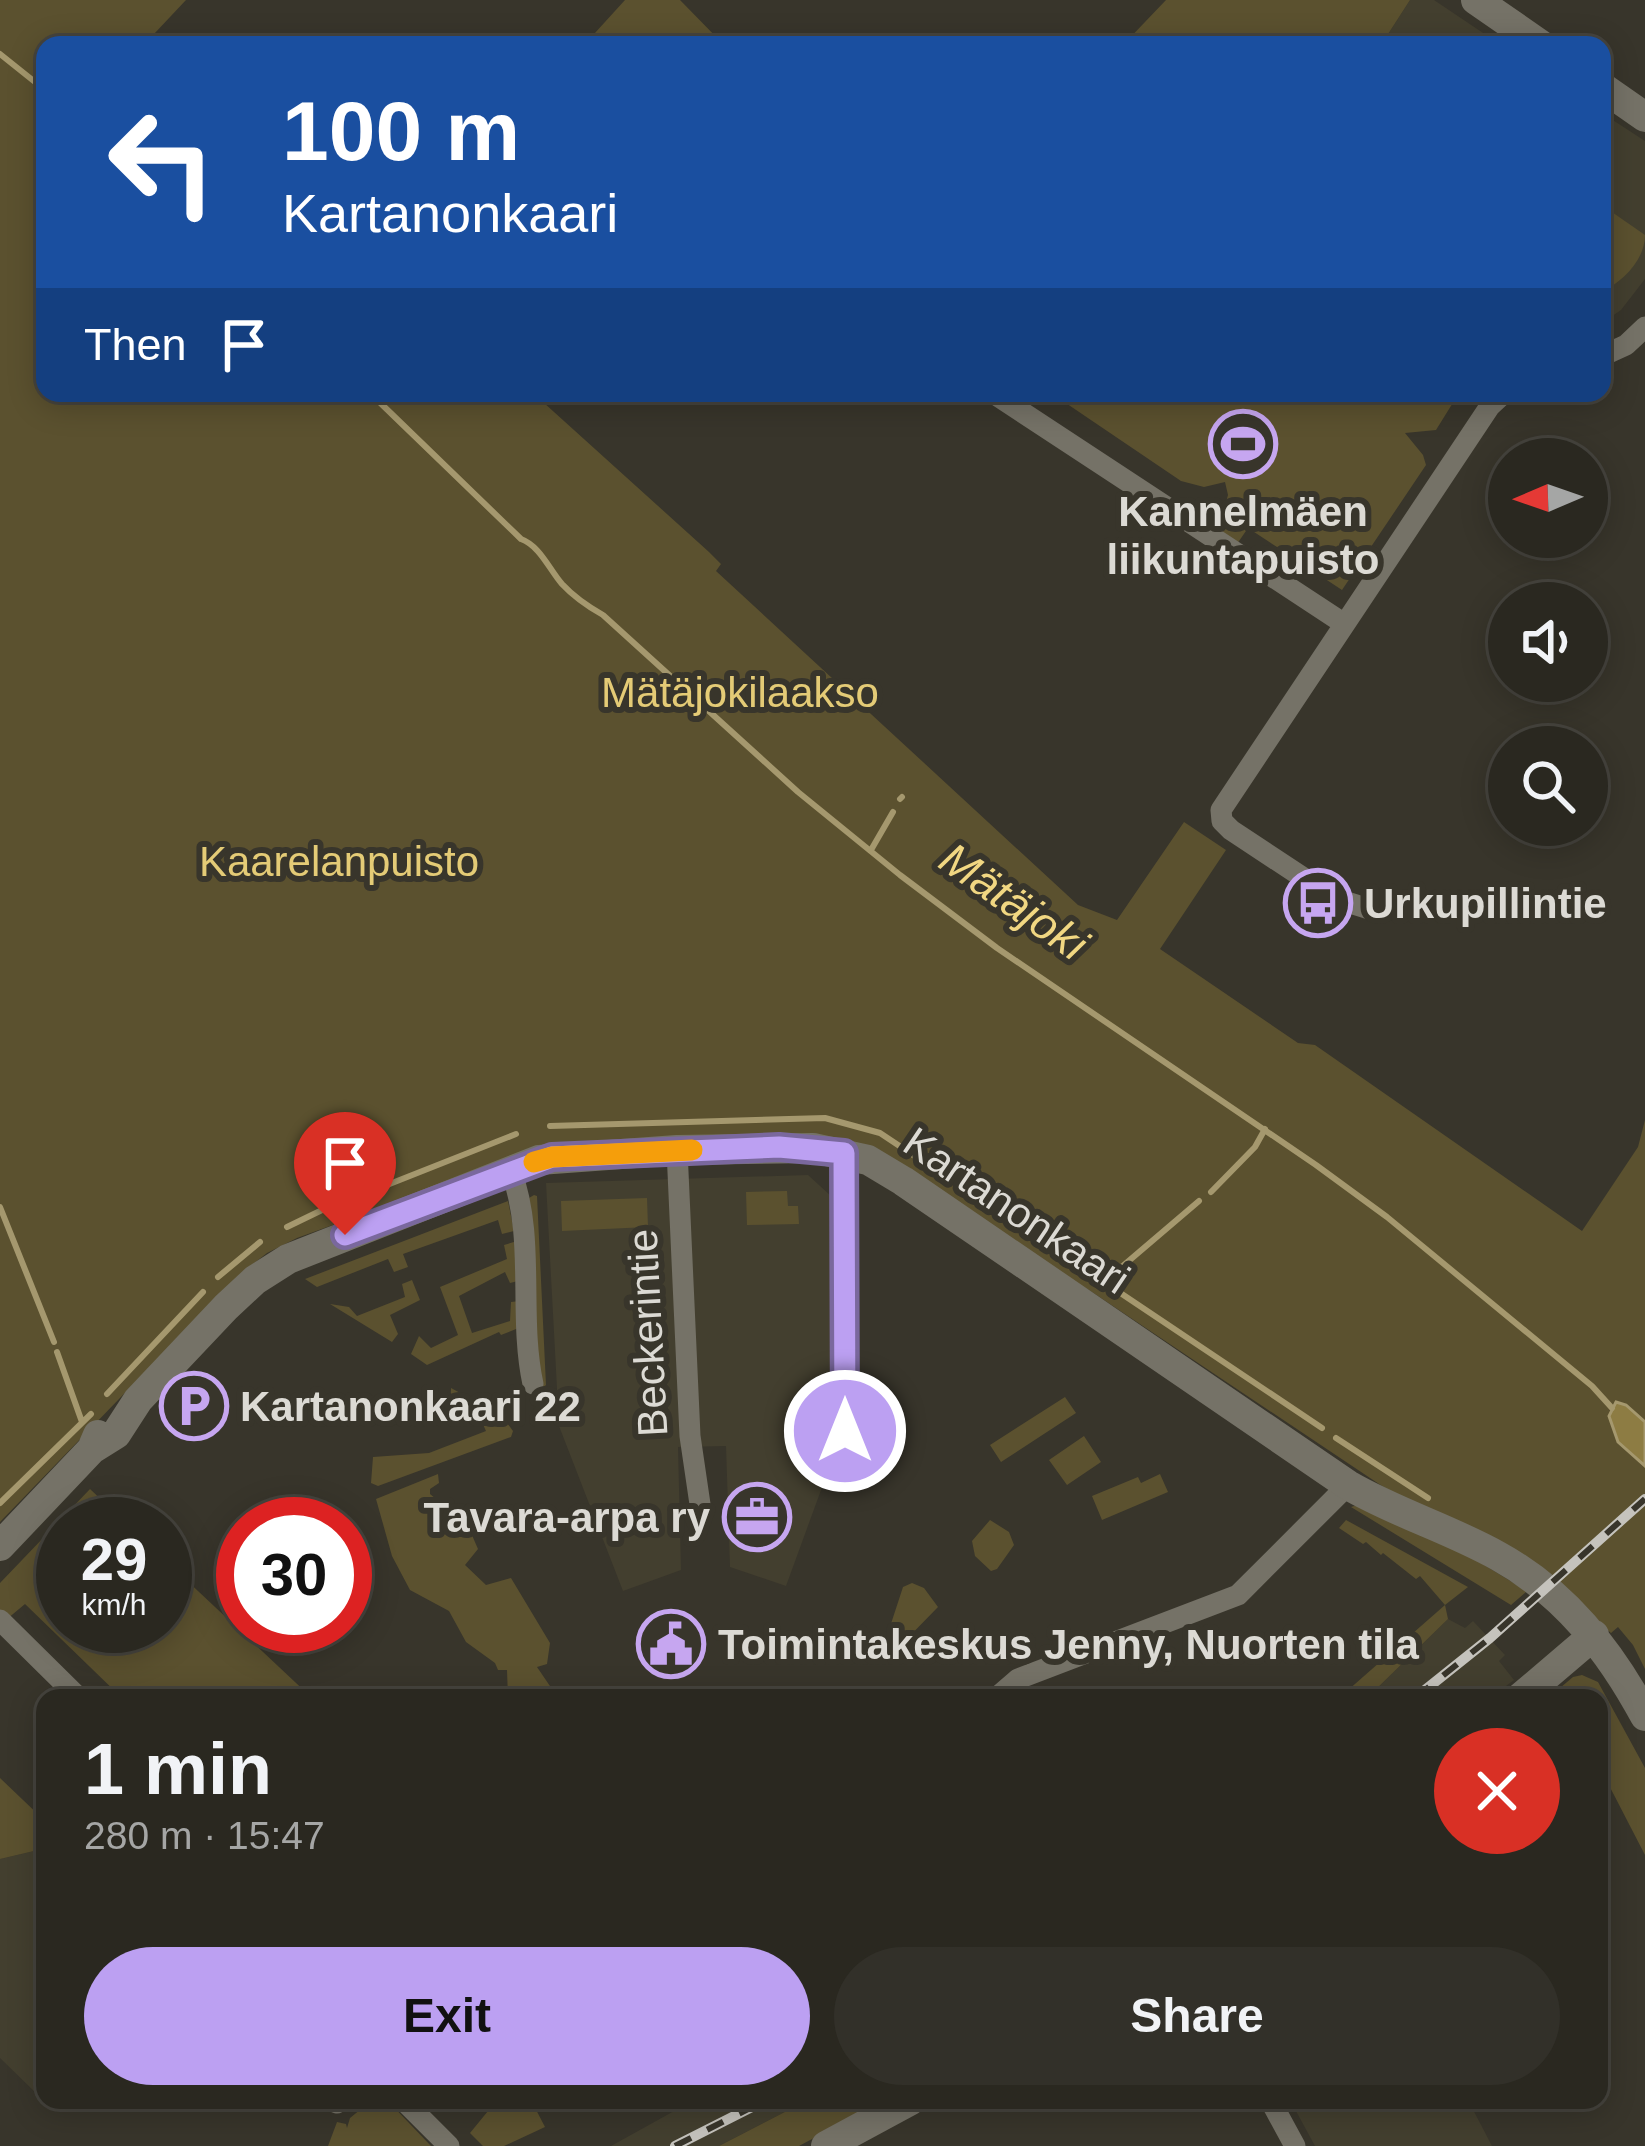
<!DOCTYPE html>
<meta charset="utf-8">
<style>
:root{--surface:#2a2820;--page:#323029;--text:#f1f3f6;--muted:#a5a6a5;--line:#46443e;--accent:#bca0f2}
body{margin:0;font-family:Helvetica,sans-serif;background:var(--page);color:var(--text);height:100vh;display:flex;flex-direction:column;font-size:45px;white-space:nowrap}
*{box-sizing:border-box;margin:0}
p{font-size:39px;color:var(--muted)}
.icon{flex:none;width:66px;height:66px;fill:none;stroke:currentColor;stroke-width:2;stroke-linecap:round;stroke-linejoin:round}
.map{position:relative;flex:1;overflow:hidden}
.sheet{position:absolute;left:36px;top:1689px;width:1572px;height:420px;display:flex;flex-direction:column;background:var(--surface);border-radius:24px;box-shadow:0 6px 30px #0003,0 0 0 3px var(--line)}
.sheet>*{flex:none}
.hud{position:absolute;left:36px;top:36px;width:1575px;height:366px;border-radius:24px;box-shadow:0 6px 30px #0003,0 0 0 3px var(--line);background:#1a4fa0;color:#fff;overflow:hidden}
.needle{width:78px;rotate:268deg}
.controls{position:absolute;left:1488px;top:438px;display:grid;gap:24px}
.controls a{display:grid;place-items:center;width:120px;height:120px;border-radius:50%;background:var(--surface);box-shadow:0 6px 30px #0003,0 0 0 3px var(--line);font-size:60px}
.speed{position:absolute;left:36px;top:1497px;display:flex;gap:24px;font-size:60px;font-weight:700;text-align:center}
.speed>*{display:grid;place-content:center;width:156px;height:156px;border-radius:50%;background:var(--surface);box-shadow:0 6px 30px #0003,0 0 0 3px var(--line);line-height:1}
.speed small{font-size:30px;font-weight:400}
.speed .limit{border:18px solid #d22;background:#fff;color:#111}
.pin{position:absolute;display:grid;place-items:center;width:102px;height:102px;color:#fff;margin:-123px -51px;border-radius:50% 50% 50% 0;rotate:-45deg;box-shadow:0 0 12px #0007}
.pin .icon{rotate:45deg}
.me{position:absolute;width:132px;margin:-66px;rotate:0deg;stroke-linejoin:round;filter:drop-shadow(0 0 9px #0008)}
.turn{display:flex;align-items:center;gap:42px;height:252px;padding:0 48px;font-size:54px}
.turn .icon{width:156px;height:156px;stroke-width:2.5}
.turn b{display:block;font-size:84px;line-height:102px}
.then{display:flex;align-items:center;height:114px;padding:0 48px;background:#0003;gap:24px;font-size:45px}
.round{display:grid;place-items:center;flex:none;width:126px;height:126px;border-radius:63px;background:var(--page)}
.summary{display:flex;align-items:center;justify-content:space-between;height:204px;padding:0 48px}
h1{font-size:72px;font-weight:700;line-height:90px}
.cta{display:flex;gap:24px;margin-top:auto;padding:24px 48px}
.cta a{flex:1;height:138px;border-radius:72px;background:var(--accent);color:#111;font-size:48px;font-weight:700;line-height:138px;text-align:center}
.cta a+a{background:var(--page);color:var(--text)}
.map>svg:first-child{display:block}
.built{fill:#433f2f}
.green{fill:#5b512f}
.water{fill:#8d7c43;stroke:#a5986e;stroke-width:3}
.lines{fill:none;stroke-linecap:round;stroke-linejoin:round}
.stream{stroke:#a5986e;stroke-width:6}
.street{stroke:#757267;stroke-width:21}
.secondary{stroke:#757267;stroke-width:30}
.rail-casing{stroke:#c5c3bd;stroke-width:10}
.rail{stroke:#38352b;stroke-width:6;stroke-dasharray:18;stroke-linecap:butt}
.route-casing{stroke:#7a689d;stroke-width:30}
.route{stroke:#bca0f2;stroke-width:21}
.slow{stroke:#f59e0b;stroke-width:21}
.labels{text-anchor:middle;stroke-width:12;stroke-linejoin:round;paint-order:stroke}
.poi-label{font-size:42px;font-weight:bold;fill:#dcdad4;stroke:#38352b;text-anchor:start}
.park-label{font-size:42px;fill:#e4cb76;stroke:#38352b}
.street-label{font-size:42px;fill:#dcdad4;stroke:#38352b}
.water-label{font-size:45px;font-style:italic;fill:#f1d782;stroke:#38352b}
</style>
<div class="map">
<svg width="1645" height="2146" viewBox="0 0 1645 2146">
<rect width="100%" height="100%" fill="#38352b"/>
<!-- built -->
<path class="built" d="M1410 0H1434L1501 45H1381Z
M1602 113 1645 141V279L1621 310 1602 323Z
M808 1175 831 1196 838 1391 830 1400 832 1460 786 1586 730 1567 726 1446 678 1447 681 1570 623 1591 559 1426 546 1183Z
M1448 1619 1465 1628 1473 1621 1505 1655 1499 1661 1514 1680 1490 1698H1367Z
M34 1851 45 1896V2087L38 2095 0 2058V1859Z
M694 2100H808L719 2146H611Z
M1290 2100H1468L1492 2146H1315Z"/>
<!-- green -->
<path class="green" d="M0 0H186L154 34 165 45H45V393H533L709 552 721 564 716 571 1078 905 1117 920 1184 822 1226 850 1160 949 1298 1043 1315 1045 1582 1231 1638 1147 1645 1120V1669L1633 1645 1618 1627 1611 1633 1588 1613 1379 1484 1089 1290 793 1137 578 1142 547 1147 297 1238 267 1253 239 1275 0 1522Z
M625 0H680L724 45H584Z
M1166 0H1410L1381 45H1123Z
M1609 210 1645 235C1645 260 1623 281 1602 292V216Z
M1051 393H1459L1436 430 1405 433 1423 455 1426 465 1342 590 1248 528 1237 544 1218 531 1228 495 1225 482 1204 487 1181 481Z
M787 1191 788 1206H798L799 1224 747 1225 746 1192Z
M534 1195 537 1196 546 1385 540 1390 529 1198Z
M647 1198 648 1227 562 1231 561 1201Z
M508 1201 514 1231 502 1234 498 1220 403 1254 408 1267 394 1272 388 1259 317 1287 305 1279Z
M517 1241 518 1281 510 1283 505 1272 459 1296 472 1333 510 1321 511 1302 520 1301 521 1327 501 1335 499 1332 427 1365 411 1354 419 1336 431 1348 458 1335 440 1287 507 1259 504 1245Z
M412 1280 420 1300 390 1315 398 1334 392 1342 330 1304 349 1307 357 1316 405 1297 402 1284Z
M451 1388 501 1415 513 1431 511 1437 378 1486 371 1483 373 1457 429 1453 486 1431 480 1418 450 1414Z
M1065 1397 1076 1413 1001 1462 990 1445Z
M1084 1436 1101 1462 1067 1485 1049 1460Z
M438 1474 439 1483 430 1489V1494L436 1499H447L450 1508 442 1512 445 1523 457 1519 468 1526 478 1549 465 1565 486 1585 511 1578 550 1643 547 1664 537 1667 552 1689 544 1698H508L507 1670H498L495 1663 466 1642 449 1611 410 1590 392 1556 376 1499Z
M1160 1474 1168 1492 1102 1520 1092 1496 1138 1477 1141 1483Z
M90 1489 127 1524H63V1626H165V1560L312 1698H122L25 1604 7 1619 0 1610V1583Z
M1357 1505 1471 1557 1527 1591 1511 1605 1351 1507Z
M990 1520 1009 1532 1014 1545 997 1569 991 1571 975 1556 972 1541Z
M1346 1520 1468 1587 1445 1605 1448 1619 1367 1698H1339L1445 1605 1420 1576 1416 1579 1383 1553 1381 1555 1366 1542 1363 1544 1339 1528Z
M912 1583 924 1588 938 1607 898 1648 886 1639 903 1587Z
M1582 1675 1598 1682 1645 1768V1855L1599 1766V1698H1548L1573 1677Z
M0 1778 45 1821V1841L34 1851 0 1859Z
M372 2100H387L431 2146H328L337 2122 346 2124 347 2128 350 2118Z
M497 2100H531L545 2127 504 2146H483L470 2133Z
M808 2100H885L799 2146H719Z"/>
<!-- water -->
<path class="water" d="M1616 1402 1626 1405 1645 1422V1466L1618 1442 1609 1416Z"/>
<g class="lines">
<!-- stream -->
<path class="stream" d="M0 54 45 90
M370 393 521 539C540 546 549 569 562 584 574 597 587 606 603 615L798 792 900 875 997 948 1316 1165 1387 1217 1592 1386 1612 1408
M900 799 902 797
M871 850 893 812
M550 1126 825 1118 880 1133 1104 1282 1199 1201
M387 1185 516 1134
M1211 1192 1255 1147 1265 1129
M0 1207 54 1342
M287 1227 351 1196
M218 1277 260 1242
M1104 1282 1322 1428
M57 1352 82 1422
M107 1394 203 1292
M1336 1438 1428 1498
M0 1503 91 1414"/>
<!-- street -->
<path class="street" d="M1602 356 1626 345 1645 327
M993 393 1343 623
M1366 908 1334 898 1231 830 1222 821 1221 810 1490 406 1504 393
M677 1150 690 1436 701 1511
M844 1152 845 1431
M511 1171C536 1238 518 1315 533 1384
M0 1620 79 1698
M996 1698 1018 1679 1238 1595 1348 1485
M403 2100 449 2146
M1270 2100 1295 2146
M337 2103 342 2100"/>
<!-- secondary -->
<path class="secondary" d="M1476 0 1541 45
M1602 87 1645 117
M92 1449 116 1434 138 1400 226 1307 255 1280 288 1259 539 1160 677 1150 813 1148 868 1160 903 1181 1348 1485C1396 1513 1450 1529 1498 1556 1565 1593 1610 1651 1645 1716
M0 1546 92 1449 98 1435
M1520 1698 1594 1635
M826 2146 911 2100"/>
<!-- rail casing -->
<g class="rail-casing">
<path id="rail" d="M1415 1698 1490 1638 1645 1499
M675 2146 766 2100"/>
</g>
<!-- rail -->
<use href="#rail" class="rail"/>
</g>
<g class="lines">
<!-- route casing -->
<g class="route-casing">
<path id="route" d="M345 1235 552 1157 779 1147 844 1153 845 1431"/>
</g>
<!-- route -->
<use href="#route" class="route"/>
<!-- slow -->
<path class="slow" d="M534 1162 552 1157 692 1150"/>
</g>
<!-- icons -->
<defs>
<g id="stadium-ring" transform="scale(3.45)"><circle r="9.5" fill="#38352b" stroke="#c6a6f0" stroke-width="1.5"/><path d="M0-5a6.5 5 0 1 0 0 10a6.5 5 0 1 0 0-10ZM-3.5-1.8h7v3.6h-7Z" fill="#c6a6f0"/></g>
<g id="bus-ring" transform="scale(3.45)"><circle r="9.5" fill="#38352b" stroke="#c6a6f0" stroke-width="1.5"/><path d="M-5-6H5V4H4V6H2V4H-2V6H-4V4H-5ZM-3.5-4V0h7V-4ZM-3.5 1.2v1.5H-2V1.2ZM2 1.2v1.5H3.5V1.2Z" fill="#c6a6f0"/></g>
<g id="parking-ring" transform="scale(3.45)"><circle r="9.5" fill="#38352b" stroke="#c6a6f0" stroke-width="1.5"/><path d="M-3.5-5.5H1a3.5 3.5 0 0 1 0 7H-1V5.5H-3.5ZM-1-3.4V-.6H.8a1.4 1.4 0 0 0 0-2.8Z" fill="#c6a6f0"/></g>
<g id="office-ring" transform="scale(3.45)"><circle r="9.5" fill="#38352b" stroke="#c6a6f0" stroke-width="1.5"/><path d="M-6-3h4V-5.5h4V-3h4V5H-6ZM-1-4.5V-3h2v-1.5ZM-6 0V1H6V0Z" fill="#c6a6f0"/></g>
<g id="civic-ring" transform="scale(3.45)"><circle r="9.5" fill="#38352b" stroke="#c6a6f0" stroke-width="1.5"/><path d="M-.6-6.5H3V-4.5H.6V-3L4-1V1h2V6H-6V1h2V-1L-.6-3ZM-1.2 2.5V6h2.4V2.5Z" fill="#c6a6f0"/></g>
</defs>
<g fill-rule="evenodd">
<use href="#stadium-ring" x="1243" y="444"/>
<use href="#bus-ring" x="1318" y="903"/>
<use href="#parking-ring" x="194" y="1406"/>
<use href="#office-ring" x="757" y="1517"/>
<use href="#civic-ring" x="671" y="1644"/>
</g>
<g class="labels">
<!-- poi labels -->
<g class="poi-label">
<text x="1243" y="526" text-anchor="middle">Kannelmäen<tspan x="1243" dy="48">liikuntapuisto</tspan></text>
<text x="1364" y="918">Urkupillintie</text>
<text x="240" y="1421">Kartanonkaari 22</text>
<text x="710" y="1532" text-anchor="end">Tavara-arpa ry</text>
<text x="718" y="1659">Toimintakeskus Jenny, Nuorten tila</text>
</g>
<!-- park labels -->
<g class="park-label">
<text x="740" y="707">Mätäjokilaakso</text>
<text x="339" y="876">Kaarelanpuisto</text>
</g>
<!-- street labels -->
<g class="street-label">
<text transform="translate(1017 1210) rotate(34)" y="15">Kartanonkaari</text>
<text transform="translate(647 1333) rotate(-93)" y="15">Beckerintie</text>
</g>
<!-- water labels -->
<g class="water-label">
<text transform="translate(1014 901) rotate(35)" y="16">Mätäjoki</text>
</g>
</g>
</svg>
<div class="controls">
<a><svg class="needle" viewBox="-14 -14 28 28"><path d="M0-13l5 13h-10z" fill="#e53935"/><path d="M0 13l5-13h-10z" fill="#a5a6a5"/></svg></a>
<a><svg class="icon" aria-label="sound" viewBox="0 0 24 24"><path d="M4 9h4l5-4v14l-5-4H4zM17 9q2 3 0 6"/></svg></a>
<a><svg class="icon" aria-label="search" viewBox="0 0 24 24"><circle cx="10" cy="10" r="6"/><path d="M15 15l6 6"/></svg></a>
</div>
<div class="speed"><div>29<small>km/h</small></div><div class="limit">30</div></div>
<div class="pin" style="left:345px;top:1235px;background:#d93025"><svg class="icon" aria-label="arrive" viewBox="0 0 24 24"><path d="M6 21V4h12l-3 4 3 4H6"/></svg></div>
<svg class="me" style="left:845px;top:1431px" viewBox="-20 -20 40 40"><circle r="17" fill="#bca0f2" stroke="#fff" stroke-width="3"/><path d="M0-11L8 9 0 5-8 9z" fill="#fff"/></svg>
<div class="hud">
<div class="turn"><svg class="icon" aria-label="left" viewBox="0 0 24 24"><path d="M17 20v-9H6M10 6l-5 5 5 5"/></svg><div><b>100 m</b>Kartanonkaari</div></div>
<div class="then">Then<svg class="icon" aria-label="arrive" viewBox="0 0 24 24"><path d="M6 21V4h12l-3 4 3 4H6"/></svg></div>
</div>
<section class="sheet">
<div class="summary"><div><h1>1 min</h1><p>280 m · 15:47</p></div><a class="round" style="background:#d93025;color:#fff"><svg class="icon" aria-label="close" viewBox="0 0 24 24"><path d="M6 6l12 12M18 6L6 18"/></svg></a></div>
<div class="cta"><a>Exit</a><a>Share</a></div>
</section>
</div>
